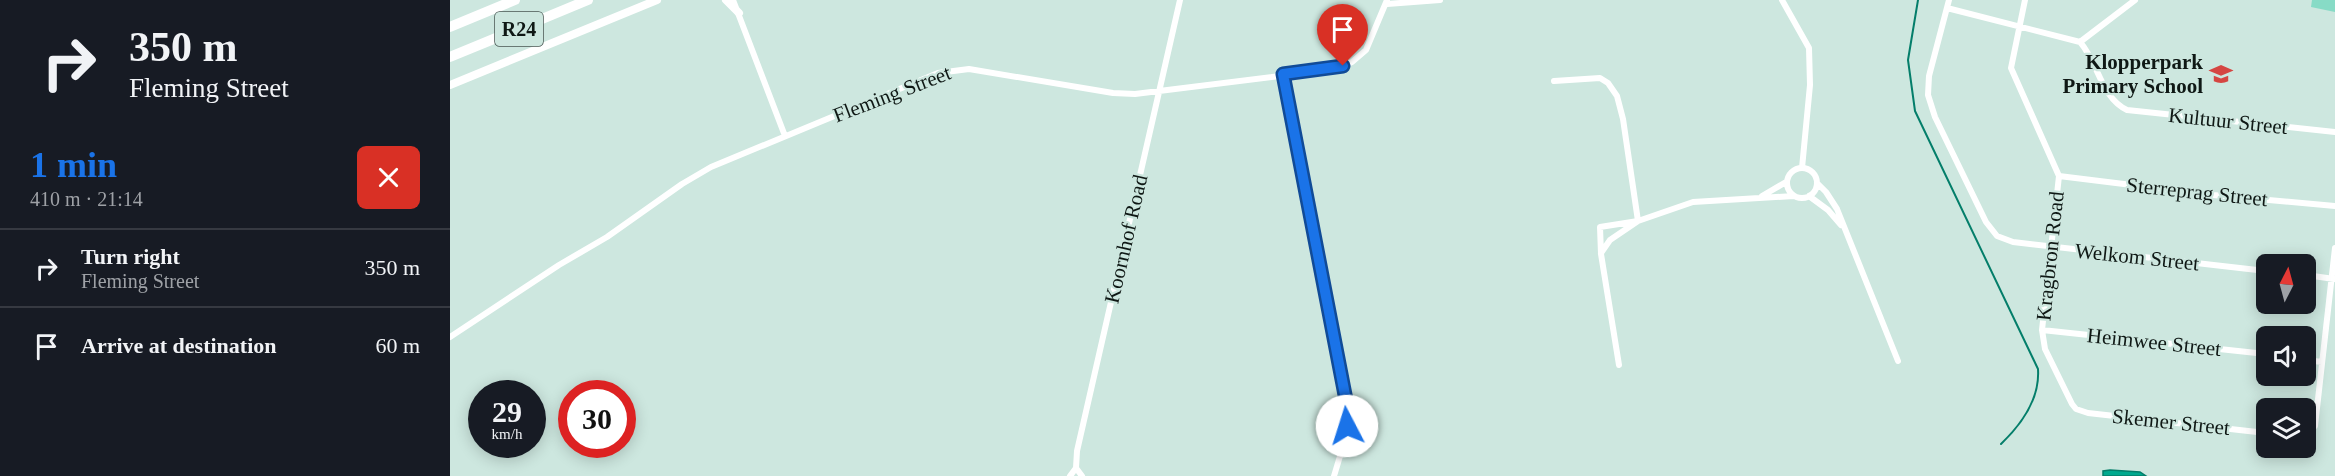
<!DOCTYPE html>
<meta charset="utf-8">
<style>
:root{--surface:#171b24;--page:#242831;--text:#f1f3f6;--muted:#9ea1a6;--line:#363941;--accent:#1a73e8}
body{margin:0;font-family:Georgia,serif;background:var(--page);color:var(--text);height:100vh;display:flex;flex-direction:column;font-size:22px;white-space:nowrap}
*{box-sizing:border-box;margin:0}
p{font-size:20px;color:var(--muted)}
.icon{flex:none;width:33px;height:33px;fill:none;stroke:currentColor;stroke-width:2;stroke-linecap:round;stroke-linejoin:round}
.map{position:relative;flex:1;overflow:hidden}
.details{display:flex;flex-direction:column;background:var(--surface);width:450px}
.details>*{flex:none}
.banner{background:#171b24;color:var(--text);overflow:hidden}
.needle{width:39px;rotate:6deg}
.controls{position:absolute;left:1806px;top:254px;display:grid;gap:12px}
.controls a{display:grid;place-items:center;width:60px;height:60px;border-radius:9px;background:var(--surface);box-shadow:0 3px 15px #0003;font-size:30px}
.speed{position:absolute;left:18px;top:380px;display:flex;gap:12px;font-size:30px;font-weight:700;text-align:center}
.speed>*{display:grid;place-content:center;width:78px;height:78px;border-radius:50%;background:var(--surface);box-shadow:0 3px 15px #0003;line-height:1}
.speed small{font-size:15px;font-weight:400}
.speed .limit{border:9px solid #d22;background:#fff;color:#111}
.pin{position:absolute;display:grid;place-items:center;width:51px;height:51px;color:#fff;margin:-62px -26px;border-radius:50% 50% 50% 0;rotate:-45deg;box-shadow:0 0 6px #0007}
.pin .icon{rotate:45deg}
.me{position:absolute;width:66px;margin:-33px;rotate:355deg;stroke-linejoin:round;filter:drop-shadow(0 0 4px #0008)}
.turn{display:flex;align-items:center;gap:21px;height:126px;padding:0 30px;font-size:27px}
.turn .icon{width:78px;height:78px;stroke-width:2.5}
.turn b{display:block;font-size:42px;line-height:51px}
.round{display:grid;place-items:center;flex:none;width:63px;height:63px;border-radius:9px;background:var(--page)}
.overview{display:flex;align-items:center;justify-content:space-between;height:102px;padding:0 30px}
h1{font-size:36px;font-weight:600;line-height:45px;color:var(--accent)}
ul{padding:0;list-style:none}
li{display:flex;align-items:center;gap:18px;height:78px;padding:0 30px;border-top:2px solid var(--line)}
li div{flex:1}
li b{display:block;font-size:22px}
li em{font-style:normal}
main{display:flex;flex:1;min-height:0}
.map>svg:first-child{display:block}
.green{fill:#87dbc6}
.water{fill:#00a98e;stroke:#047e6a;stroke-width:1.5}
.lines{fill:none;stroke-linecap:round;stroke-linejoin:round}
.stream{stroke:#047e6a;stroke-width:2}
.street{stroke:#fff;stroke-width:6}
.secondary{stroke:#fff;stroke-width:8}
.highway{stroke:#fff;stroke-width:10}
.route-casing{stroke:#114b97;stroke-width:15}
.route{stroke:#1a73e8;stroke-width:10}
.labels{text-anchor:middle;stroke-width:4.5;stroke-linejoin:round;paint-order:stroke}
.shield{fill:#cde7df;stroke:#485652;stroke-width:1.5}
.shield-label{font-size:20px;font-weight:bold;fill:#0f1815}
.poi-label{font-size:21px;font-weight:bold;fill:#0f1815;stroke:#cde7df;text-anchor:end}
.street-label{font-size:21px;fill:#0f1815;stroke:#cde7df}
</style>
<main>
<section class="details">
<div class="banner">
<div class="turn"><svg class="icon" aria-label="right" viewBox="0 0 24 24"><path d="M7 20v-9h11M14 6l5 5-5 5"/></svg><div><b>350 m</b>Fleming Street</div></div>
</div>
<div class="overview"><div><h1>1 min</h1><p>410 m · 21:14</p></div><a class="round" style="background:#d93025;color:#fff"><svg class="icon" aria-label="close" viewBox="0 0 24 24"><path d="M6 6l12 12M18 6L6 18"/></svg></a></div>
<ul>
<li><svg class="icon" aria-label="right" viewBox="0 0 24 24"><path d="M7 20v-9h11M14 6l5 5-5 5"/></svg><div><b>Turn right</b><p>Fleming Street</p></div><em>350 m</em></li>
<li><svg class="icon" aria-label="arrive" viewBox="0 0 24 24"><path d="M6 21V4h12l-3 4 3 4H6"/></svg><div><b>Arrive at destination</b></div><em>60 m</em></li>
</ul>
</section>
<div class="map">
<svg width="1885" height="476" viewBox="0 0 1885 476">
<rect width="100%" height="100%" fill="#cde7df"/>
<!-- green -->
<path class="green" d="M1862 0H1885V12L1861 7Z"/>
<!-- water -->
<path class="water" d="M1660 470 1690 472 1696 476H1653V471Z"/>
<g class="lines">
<!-- stream -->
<path class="stream" d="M1468 0 1458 60 1465 111 1588 369C1590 399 1572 424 1551 444"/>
<!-- street -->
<path class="street" d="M283 0 335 136
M1332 0 1359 48 1360 85 1352 168
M1499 0 1479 76 1478 95 1485 117 1536 222 1547 236 1563 242 1816 271
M1575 0 1561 68 1609 176 1592 330 1595 349 1622 404 1626 409 1638 413 1816 433
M937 4 990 0
M1497 8 1630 42C1648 62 1651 98 1677 110L1885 132
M1630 42 1685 0
M833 74 895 400 897 433 884 476
M1104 81 1150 78 1158 83 1167 96 1173 119 1188 221 1160 240 1151 253
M1337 183a15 15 0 1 1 30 0a15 15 0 1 1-30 0Z
M1609 176 1763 195 1885 206
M1367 183 1376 192 1387 209 1448 361
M1312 196 1336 182
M1359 196 1378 210 1391 225
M1856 275 1884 279
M1592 330 1816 354
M0 337 109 265 157 237 232 184 261 167 488 73 519 69 663 93 685 94 886 69 902 62 916 50 937 0
M1856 360 1872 362
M1169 365 1151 254 1150 227 1188 221 1243 202 1344 196
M1856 435 1865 426 1885 248
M626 468 632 476
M620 476 626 468 627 451 730 0"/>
<!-- secondary -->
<path class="secondary" d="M276 0 289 13
M0 85 207 0"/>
<!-- highway -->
<path class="highway" d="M0 27 65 0
M0 57 138 0"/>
</g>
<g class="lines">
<!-- route casing -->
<g class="route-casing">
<path id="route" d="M893 66 833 74 896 400 897 426"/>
</g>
<!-- route -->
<use href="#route" class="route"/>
</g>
<!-- icons -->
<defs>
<g id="school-bare" transform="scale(1.8)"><path d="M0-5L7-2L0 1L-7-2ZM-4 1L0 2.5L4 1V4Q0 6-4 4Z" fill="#d54642" stroke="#cde7df" stroke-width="2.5" paint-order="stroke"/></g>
</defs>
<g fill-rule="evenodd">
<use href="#school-bare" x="1771" y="74"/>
</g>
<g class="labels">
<!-- shield labels -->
<rect class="shield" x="45" y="12" width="48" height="34" rx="4.5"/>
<g class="shield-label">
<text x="69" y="36">R24</text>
</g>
<!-- poi labels -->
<g class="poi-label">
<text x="1753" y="69">Klopperpark<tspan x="1753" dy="24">Primary School</tspan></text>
</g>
<!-- street labels -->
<g class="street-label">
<text transform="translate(442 94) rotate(-21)" y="7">Fleming Street</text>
<text transform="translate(1778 121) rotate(6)" y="7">Kultuur Street</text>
<text transform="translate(1747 192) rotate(6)" y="7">Sterreprag Street</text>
<text transform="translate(676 239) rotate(-77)" y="7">Koornhof Road</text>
<text transform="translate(1600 256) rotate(-84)" y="7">Kragbron Road</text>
<text transform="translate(1687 257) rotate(6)" y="7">Welkom Street</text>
<text transform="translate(1704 342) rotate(6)" y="7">Heimwee Street</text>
<text transform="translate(1721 422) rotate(6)" y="7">Skemer Street</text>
</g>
</g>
</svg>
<div class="controls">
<a><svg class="needle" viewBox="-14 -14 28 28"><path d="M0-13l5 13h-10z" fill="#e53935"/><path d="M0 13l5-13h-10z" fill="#9ea1a6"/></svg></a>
<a><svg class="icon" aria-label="sound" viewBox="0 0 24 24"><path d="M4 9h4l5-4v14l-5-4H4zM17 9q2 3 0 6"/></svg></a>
<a><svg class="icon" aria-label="layers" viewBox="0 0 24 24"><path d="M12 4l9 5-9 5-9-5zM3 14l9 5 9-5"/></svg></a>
</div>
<div class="speed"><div>29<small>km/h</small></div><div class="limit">30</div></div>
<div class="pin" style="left:893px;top:66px;background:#d93025"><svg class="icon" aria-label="arrive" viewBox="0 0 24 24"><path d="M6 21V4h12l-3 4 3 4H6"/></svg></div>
<svg class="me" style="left:897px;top:426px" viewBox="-20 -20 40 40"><circle r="19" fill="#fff"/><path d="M0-13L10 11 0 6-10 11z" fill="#1a73e8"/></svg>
</div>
</main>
